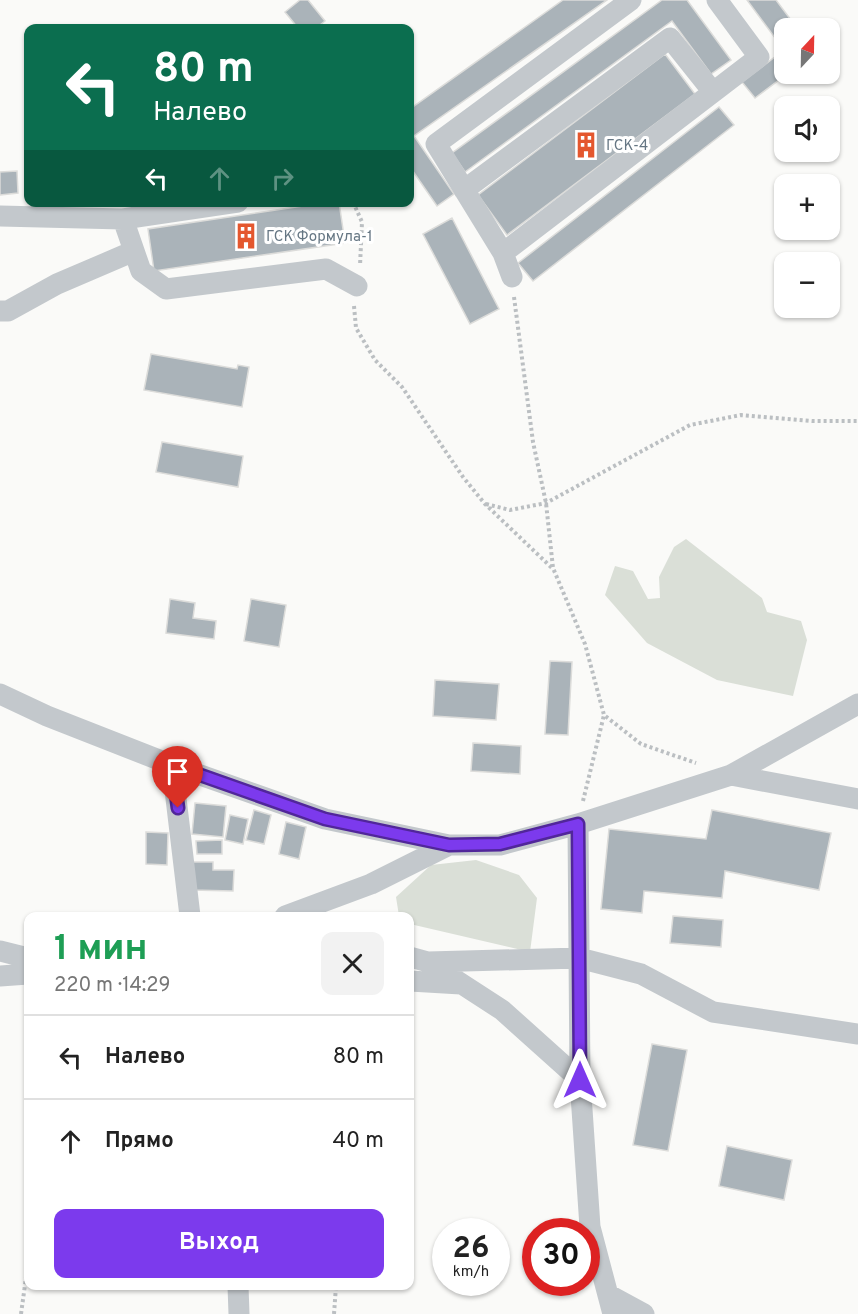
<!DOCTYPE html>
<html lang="ru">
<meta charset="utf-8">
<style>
:root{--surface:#fff;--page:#f2f2f2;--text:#222;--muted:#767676;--line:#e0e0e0;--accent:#7c3aed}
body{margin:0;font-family:Overpass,sans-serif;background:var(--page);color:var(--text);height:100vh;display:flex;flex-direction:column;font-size:22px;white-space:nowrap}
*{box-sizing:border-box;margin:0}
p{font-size:20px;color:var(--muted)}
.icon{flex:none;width:33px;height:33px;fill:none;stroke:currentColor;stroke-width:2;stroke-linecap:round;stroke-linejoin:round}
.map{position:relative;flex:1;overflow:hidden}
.side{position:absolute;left:24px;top:912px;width:390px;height:378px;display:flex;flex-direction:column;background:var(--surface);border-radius:12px;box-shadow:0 2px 4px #0004}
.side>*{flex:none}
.top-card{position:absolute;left:24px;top:24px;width:390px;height:183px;border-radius:12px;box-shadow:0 2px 4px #0004;background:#0b6e4f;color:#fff;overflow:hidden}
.needle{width:39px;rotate:22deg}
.fabs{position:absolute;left:774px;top:18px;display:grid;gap:12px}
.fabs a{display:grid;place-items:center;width:66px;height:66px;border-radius:12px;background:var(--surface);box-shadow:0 2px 4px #0004;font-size:30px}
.speed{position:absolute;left:432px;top:1218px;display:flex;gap:12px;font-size:30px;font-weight:700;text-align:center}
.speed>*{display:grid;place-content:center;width:78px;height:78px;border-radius:50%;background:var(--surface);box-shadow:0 2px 4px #0004;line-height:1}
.speed small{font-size:15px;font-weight:400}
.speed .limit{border:9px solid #d22;background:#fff;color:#111}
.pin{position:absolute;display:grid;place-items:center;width:51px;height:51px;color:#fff;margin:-62px -26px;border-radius:50% 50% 50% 0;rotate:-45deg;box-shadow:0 0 6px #0007}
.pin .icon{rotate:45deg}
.me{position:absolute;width:66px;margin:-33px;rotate:0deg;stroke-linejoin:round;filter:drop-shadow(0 0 4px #0008)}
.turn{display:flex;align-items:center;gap:21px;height:126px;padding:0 30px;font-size:27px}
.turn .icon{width:78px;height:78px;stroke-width:2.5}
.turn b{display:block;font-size:42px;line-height:51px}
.lanes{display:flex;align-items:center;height:57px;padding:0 30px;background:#0003;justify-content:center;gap:30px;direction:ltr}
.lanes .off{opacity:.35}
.round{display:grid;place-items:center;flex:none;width:63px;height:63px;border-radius:12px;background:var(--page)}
.overview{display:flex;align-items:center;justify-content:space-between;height:102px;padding:0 30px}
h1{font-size:36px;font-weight:700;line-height:45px;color:#1e9e55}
.button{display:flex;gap:12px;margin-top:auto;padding:12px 30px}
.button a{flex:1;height:69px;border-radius:12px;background:var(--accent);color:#fff;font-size:24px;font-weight:700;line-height:69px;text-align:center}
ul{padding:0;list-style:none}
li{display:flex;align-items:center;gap:18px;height:84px;padding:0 30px;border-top:2px solid var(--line)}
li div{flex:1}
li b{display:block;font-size:22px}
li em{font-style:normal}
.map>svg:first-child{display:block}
.green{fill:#dadfd7}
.building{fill:#aab3b9;stroke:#dcdcda;stroke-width:1.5}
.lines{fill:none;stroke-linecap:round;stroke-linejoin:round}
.path{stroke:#bbbfc2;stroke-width:4;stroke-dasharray:3 3;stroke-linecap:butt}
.minor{stroke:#c3c8cc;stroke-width:21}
.route-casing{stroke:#51269a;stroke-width:15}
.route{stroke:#7c3aed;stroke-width:10}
.labels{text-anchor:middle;stroke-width:6;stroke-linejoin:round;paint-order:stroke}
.poi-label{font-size:15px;fill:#657683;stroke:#fff;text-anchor:start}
</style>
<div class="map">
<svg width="858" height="1314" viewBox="0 0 858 1314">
<rect width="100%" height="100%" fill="#fafaf8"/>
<!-- green -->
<path class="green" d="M686 539 762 598 767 612 801 621 807 640 793 696 717 680 647 643 605 595 615 566 633 571 648 599 660 598 659 577 674 547Z
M476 860 519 875 537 898 530 952 410 924V916H399L396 897 431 865Z"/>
<!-- building -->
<path class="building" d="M300 0H308L325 21 316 28H298L285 12Z
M563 0H607L414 136 454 194 437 206 410 167V109Z
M662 0H687L731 60 711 74 672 21 465 172 452 153Z
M747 0H776L797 28H784V50Z
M784 50V74H787L755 98 742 82Z
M665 54 695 94 507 235 478 195Z
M719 107 734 125 533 281 518 263Z
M17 171 18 193 0 195V172Z
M330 202H339L345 243 154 271 148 229Z
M452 218 499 309 470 324 423 234Z
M151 354 237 369 238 365 249 367 242 407 144 390Z
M162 442 243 456 238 487 156 472Z
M170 599 195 603 193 618 216 621 214 639 166 633Z
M251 599 286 605 279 647 244 641Z
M550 661 572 662 568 735 545 734Z
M435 680 499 684 496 720 433 716Z
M473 743 521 746 520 774 471 771Z
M195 803 226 806 223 837 192 834Z
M254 810 271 815 264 844 246 840Z
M712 810 831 833 819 890 725 871 722 898 644 891 642 913 601 909 609 829 706 839Z
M230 815 248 819 243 844 225 840Z
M286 822 306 827 299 859 279 854Z
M146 832 168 833 167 865 146 864Z
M222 840V854H197L196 841Z
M193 862H213V870H234L233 891 192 890Z
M673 916 723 920 721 947 670 943Z
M652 1044 687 1050 668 1151 633 1145Z
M727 1146 792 1160 784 1200 719 1186Z"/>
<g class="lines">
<!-- path -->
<path class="path" d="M353 202 362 222 360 266
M514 297 533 442 546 503 553 568 585 644 604 715 641 744 696 763
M354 306 356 328 375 360 402 387 463 477 485 504 552 568
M486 504 510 510 546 503 690 425 741 415 813 421H858
M583 801 604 715
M28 1214V1246
M21 1314 28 1263
M334 1314 336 1286"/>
<!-- minor -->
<path class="minor" d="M464 190 670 38 713 92
M0 216 123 219 238 202
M123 219 141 271 166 289 326 269 357 286
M503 253 759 57 717 0
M512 277 503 253 436 144 631 0
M0 311H8L57 284 134 251
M0 694 47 716 172 765 325 819 449 845H500L578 824 731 775 858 704
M172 765 190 916
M731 775 858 799
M578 824 580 1080 590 1227 613 1314
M285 916 371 884 449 845
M0 951 28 958
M410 957 428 962 502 1010 580 1080
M428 962 579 958 641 974 713 1012 858 1034
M0 976 28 974
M410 981 461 984
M238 1286 239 1314
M609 1295 644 1314"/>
</g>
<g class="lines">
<!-- route casing -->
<g class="route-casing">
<path id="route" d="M178 808 172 765 325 819 449 845 500 844 578 824 580 1080"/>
</g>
<!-- route -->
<use href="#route" class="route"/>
</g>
<!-- icons -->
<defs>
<g id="building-bare" transform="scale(2.07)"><path d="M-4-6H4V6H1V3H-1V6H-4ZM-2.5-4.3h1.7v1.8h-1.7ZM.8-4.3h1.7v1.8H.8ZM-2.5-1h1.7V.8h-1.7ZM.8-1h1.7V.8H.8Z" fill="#e4572e" stroke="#fff" stroke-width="2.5" paint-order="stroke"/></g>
</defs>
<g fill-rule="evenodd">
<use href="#building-bare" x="586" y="145"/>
<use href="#building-bare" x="246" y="236"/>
</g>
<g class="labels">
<!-- poi labels -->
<g class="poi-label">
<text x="606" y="150">ГСК-4</text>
<text x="266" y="241">ГСК Формула-1</text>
</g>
</g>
</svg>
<div class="fabs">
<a><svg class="needle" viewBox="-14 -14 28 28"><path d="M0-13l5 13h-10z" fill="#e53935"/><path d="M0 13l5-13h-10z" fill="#767676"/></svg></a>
<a><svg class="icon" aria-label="sound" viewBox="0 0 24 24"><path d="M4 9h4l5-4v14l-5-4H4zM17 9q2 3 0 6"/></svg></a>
<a>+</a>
<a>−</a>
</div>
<div class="speed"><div>26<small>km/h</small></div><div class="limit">30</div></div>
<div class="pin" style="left:178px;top:808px;background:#d93025"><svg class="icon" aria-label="arrive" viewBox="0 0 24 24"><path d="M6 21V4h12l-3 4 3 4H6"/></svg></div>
<svg class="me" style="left:580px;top:1080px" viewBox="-20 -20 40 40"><path d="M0-17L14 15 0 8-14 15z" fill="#7c3aed" stroke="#fff" stroke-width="4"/></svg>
<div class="top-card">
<div class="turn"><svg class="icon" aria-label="left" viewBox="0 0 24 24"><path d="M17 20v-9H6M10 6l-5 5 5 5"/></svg><div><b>80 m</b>Налево</div></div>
<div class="lanes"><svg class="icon" aria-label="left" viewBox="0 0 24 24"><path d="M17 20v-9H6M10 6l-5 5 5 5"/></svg><svg class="icon off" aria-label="ahead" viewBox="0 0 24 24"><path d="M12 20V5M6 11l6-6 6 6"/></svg><svg class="icon off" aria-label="right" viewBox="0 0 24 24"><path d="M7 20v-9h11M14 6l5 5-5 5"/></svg></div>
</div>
<section class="side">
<div class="overview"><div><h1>1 мин</h1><p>220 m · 14:29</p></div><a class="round"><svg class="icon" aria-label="close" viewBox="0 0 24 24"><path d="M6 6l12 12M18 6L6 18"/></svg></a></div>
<ul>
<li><svg class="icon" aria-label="left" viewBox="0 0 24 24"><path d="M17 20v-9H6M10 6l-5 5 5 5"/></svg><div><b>Налево</b></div><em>80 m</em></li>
<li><svg class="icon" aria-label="ahead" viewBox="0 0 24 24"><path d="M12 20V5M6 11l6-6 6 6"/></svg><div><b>Прямо</b></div><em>40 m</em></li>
</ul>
<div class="button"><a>Выход</a></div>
</section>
</div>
